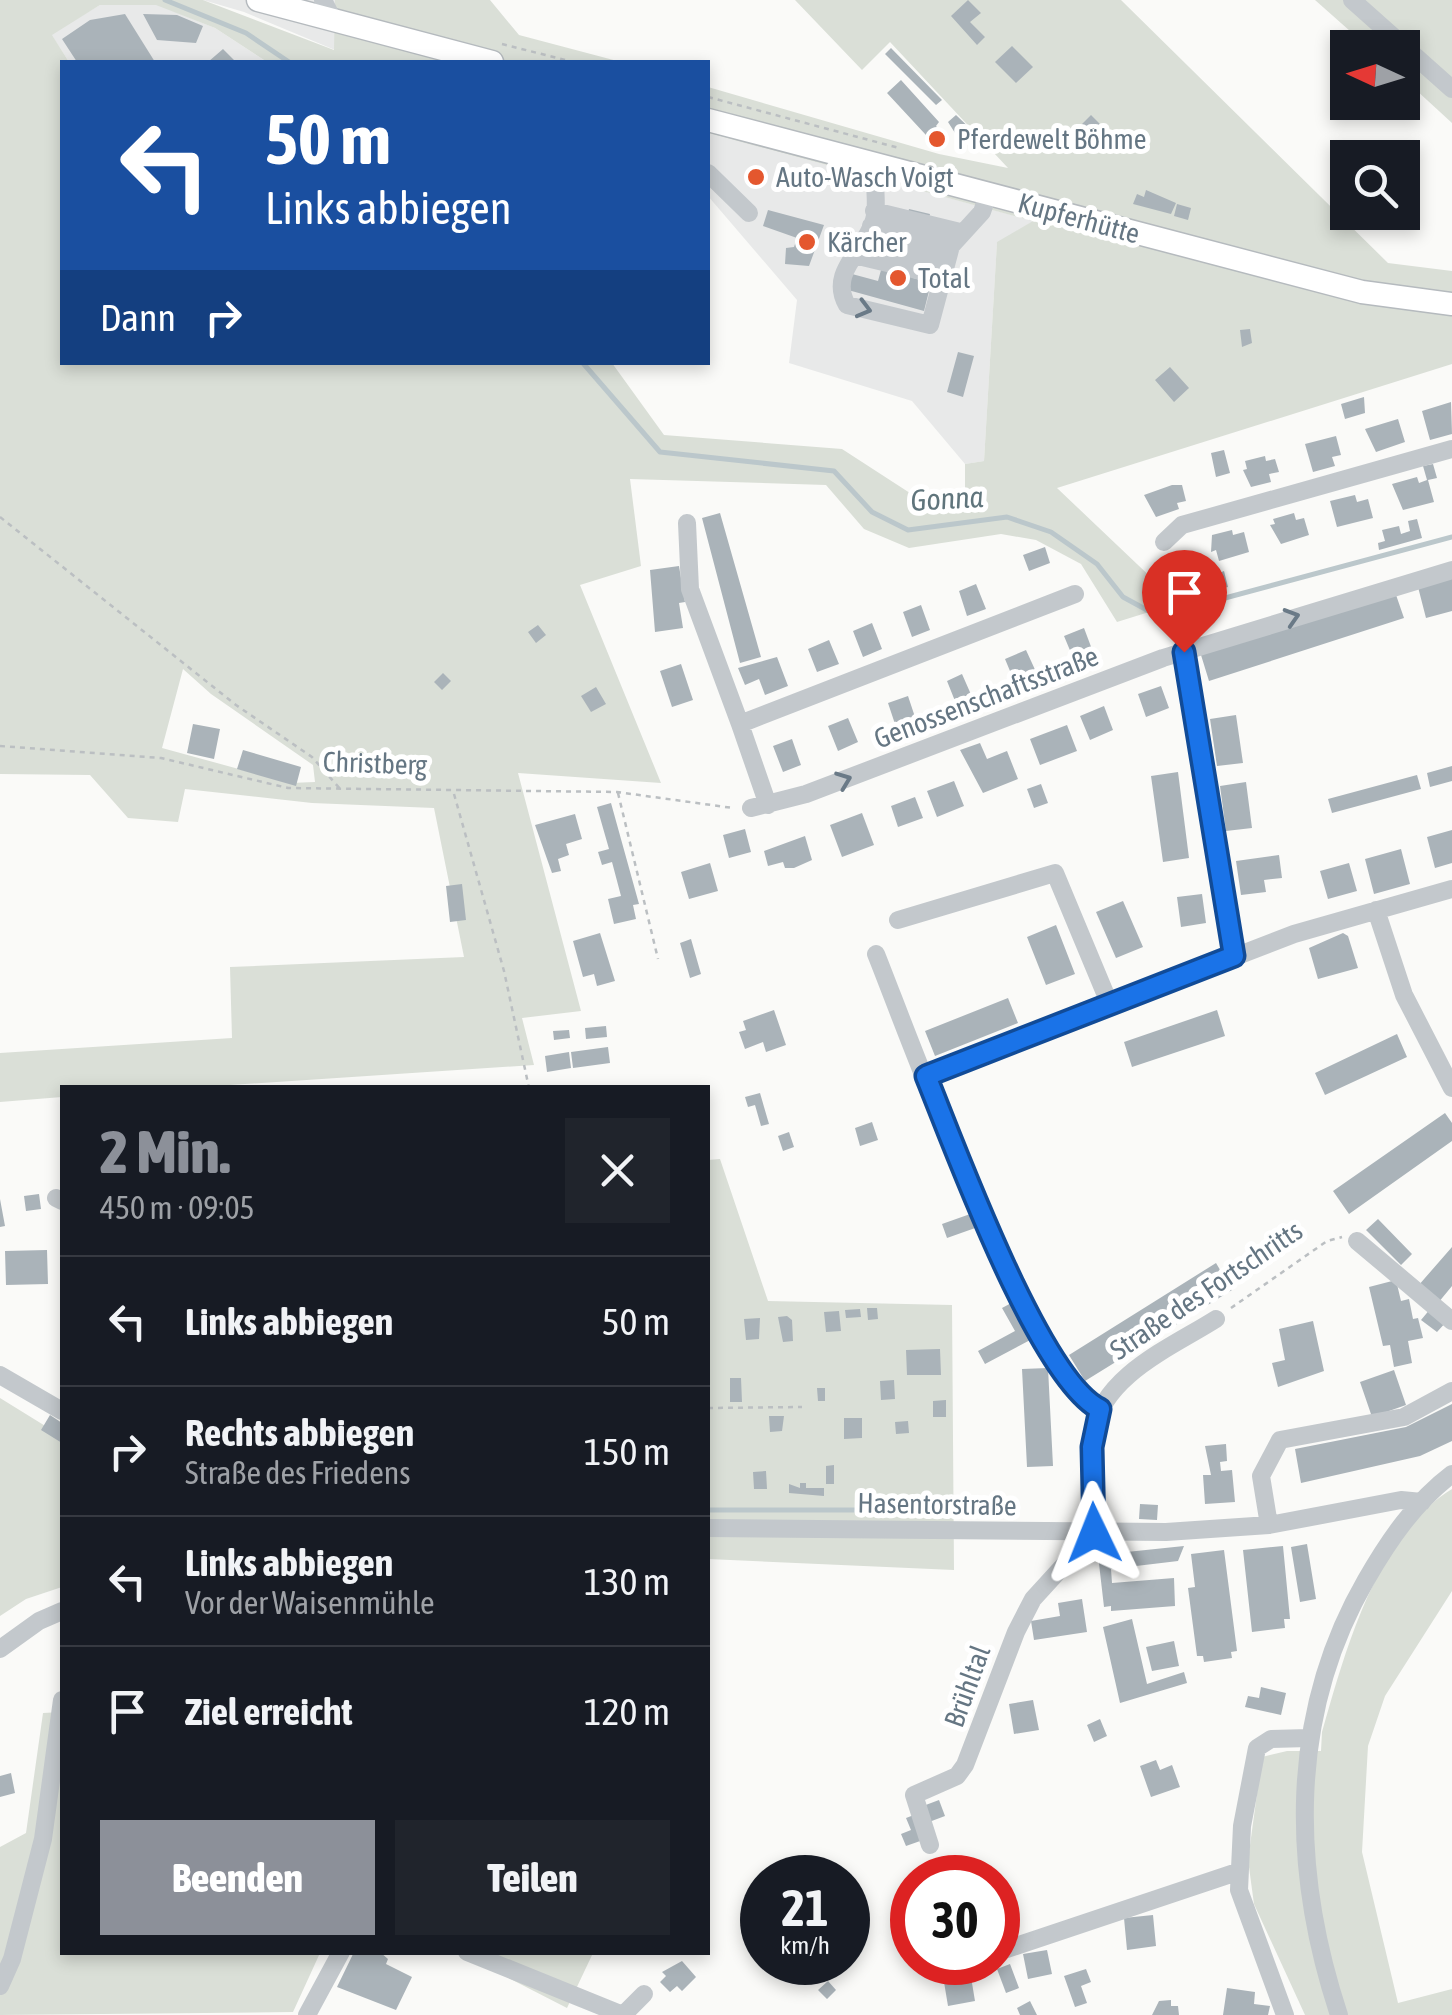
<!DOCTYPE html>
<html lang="de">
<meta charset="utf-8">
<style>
:root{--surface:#171b24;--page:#20242c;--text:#f1f3f6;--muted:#9ea1a6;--line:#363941;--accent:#8c9099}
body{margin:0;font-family:"Asap Condensed",sans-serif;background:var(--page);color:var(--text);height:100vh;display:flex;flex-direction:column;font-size:38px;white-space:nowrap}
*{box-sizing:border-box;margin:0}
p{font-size:32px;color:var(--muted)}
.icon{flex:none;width:55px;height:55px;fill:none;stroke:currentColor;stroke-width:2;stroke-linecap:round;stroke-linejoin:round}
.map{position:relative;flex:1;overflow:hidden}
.details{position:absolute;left:60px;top:1085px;width:650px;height:870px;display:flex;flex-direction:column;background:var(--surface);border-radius:0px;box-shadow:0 5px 15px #0003}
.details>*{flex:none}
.hud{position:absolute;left:60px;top:60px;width:650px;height:305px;border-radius:0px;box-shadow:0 5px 15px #0003;background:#1a4fa0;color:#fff;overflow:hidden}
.needle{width:65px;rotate:274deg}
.fabs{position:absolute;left:1330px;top:30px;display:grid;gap:20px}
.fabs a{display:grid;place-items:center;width:90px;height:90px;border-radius:0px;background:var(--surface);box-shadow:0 5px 15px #0003;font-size:50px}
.speed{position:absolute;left:740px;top:1855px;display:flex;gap:20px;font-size:50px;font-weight:700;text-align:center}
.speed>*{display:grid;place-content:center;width:130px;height:130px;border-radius:50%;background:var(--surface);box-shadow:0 5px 15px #0003;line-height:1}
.speed small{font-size:25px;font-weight:400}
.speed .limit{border:15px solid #d22;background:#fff;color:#111}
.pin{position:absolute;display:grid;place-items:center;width:85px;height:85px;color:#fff;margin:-102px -42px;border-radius:50% 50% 50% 0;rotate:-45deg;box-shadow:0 0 10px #0007}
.pin .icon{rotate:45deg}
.me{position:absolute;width:110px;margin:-55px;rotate:358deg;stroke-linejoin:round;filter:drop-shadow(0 0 8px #0008)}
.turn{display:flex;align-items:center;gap:35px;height:210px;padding:0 40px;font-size:45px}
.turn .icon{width:130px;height:130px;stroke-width:2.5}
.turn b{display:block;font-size:70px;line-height:85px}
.then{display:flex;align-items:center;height:95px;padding:0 40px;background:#0003;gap:20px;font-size:38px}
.round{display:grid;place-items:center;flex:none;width:105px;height:105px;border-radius:0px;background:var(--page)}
.overview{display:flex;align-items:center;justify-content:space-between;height:170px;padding:0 40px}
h1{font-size:60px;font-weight:800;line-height:75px;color:var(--accent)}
.cta{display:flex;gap:20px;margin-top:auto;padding:20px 40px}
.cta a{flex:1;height:115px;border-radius:0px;background:var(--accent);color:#fff;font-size:40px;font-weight:800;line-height:115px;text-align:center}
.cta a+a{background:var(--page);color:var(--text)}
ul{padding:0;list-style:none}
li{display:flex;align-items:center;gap:30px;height:130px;padding:0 40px;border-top:2px solid var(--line)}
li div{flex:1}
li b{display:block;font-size:38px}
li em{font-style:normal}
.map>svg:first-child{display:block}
.built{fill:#e8e9e9}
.green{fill:#dadfd7;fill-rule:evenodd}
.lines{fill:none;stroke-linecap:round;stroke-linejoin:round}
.stream{stroke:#bbc7cb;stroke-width:5}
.building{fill:#aab3b9}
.major-casing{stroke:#b5babe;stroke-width:25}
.path{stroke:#bbbfc2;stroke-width:2.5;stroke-dasharray:5 5;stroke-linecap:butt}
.minor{stroke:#c3c8cc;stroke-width:18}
.major{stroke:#fff;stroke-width:22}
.oneway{stroke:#6a7a87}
.route-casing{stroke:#114b97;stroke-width:25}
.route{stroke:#1a73e8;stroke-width:18}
.poi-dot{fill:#e4572e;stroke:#fff;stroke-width:4}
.labels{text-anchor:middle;stroke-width:10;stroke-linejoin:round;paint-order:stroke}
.poi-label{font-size:28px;fill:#657683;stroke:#fff;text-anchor:start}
.street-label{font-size:28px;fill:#657683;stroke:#fff}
.water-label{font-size:30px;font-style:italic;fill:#60757c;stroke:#fff}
</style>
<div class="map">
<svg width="1452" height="2015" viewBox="0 0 1452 2015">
<rect width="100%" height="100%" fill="#fafaf8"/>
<!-- built -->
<path class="built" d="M203 0H335V50L244 12Z
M156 4 215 28 267 62H69L51 34 100 5Z
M708 133 1034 221 997 243 984 461 965 464 912 401 789 363 797 300 708 196Z"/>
<!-- green -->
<path class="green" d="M0 0H203L334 50 335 0H490L519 35 621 62H267L215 28 156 5H100L52 35 69 62H62V362L612 363 664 435 842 449 913 495 965 498V464L984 461 997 242 1033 221 708 133V87L939 154 1008 168 890 42 862 70 795 0H1121L1388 263 1452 271V364L1057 488 1178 603 1117 622 1081 564 1036 540 1001 534 909 548 864 529 826 485 630 479 641 566 580 585 661 783 518 773 581 1011 522 1018 534 1065 201 1087 62 1088V1097L0 1102V1053L232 1038 230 967 464 957 434 808 312 803 185 789 178 822 128 818 90 775 0 774ZM183 669 211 694 313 765 315 782 290 783 162 748Z
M1315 0H1452V123L1403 78 1402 48 1368 47Z
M720 1159 768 1301 952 1305 954 1570 708 1559V1160Z
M0 1398 55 1432 62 1443V1587L26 1599 0 1616Z
M1452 1489V1591L1385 1696 1368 1746 1362 1852 1398 2003 1452 1989V2015H1305L1254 1904 1248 1860 1262 1757 1287 1751H1321L1322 1732C1345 1652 1376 1535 1452 1489Z
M62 1712V1952L320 1953 293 2012 0 2015V1847L26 1833 43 1713Z
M494 1953H593L567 2008 487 1967Z"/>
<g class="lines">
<!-- stream -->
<path class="stream" d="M165 0 246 33 289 62
M582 362 660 452 834 471 872 512 908 530 1007 517 1051 532 1097 564 1123 597 1158 616 1452 537
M708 1510H880"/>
</g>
<!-- building -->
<path class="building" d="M968 0 981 13 970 22 985 37 977 45 951 16Z
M125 14 155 62H77L62 39 90 20Z
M143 14 177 15 203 26 196 43 157 40Z
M1012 46 1033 67 1016 83 995 62Z
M891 48 942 100 936 105 885 54Z
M223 49 236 62H208Z
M901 80 939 122 936 126 948 140 938 148 887 93Z
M956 115 977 135 964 147 948 122Z
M1091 115 1104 128 1091 140 1079 127Z
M1146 190 1176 203 1171 214 1133 204 1137 194 1144 197Z
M1177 204 1191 208 1188 220 1174 216Z
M909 209 930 214 913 278 931 283 924 311 848 290 852 274 878 281 881 270 892 272Z
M768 210 824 225 809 266 785 264 786 248 794 247 797 238 763 226Z
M1250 329 1252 343 1242 347 1240 330Z
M958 352 974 356 963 397 947 392Z
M1170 367 1189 388 1174 402 1155 380Z
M1364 397 1365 413 1345 419 1341 404Z
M1451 402 1452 434 1430 440 1422 411Z
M1398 419 1405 442 1376 452 1365 429Z
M1336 436 1341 455 1332 457 1335 466 1313 472 1305 444Z
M1224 450 1230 473 1216 477 1211 453Z
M1265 456 1266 461 1275 459 1279 472 1269 474 1271 482 1251 487 1243 470 1247 469 1245 461Z
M1433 464 1437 478 1428 480 1434 502 1403 510 1392 484 1417 477 1419 483 1427 480 1423 466Z
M1172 485H1182L1186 501 1177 503 1179 509 1156 517 1144 495Z
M1355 495 1357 502 1368 499 1373 518 1337 527 1330 501Z
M720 513 761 657 740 663 702 518Z
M1294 513 1296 520 1304 518 1309 535 1281 544 1270 525 1275 524 1273 519Z
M1417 519 1422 538 1379 550 1378 543 1385 541 1382 530 1399 526 1401 534 1410 531 1408 521Z
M1232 530 1233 535 1244 532 1249 552 1219 561 1216 550 1211 552 1212 535Z
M1045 547 1050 563 1029 571 1023 555Z
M679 566 685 602 679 603 683 628 655 632 650 570Z
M1224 571 1228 587 1210 591 1207 578Z
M1452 578V611L1426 618 1418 587Z
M976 584 986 609 967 616 959 591Z
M1395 592 1404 618 1209 681 1201 655Z
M921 605 930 630 912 637 903 612Z
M872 623 882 649 863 657 853 631Z
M538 625 546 635 536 643 528 632Z
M1084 628 1093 652 1074 660 1064 636Z
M829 640 839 664 817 672 808 649Z
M1026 650 1037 674 1015 683 1005 659Z
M777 657 788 686 765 695 759 679 745 685 738 668Z
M681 664 693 700 672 707 660 671Z
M443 673 451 681 442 690 434 682Z
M962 674 973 699 957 706 947 681Z
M1161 686 1169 708 1146 717 1138 694Z
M596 687 606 704 591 712 581 696Z
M908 696 916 720 896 727 888 703Z
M1104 706 1113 730 1090 740 1080 716Z
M1236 715 1243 763 1217 766 1210 719Z
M848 718 858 742 838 751 828 726Z
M193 724 220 729 214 759 187 753Z
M1067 725 1077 751 1040 765 1030 739Z
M792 739 801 765 783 772 773 746Z
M980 743 987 759 1007 751 1018 779 983 793 960 750Z
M243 750 301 767 296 786 237 769Z
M1452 766V781L1430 787 1427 773Z
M1178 772 1189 858 1163 862 1151 776Z
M1417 775 1421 789 1332 813 1328 799Z
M954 781 964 806 937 817 927 791Z
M1246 782 1252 828 1226 831 1220 786Z
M1041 784 1048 803 1034 808 1027 789Z
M915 797 923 818 898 827 891 806Z
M611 803 639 904 633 905 636 919 614 924 608 899 621 896 612 862 602 865 598 852 609 849 597 807Z
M862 813 874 845 842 857 830 825Z
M575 814 582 839 566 844 569 855 558 859 561 871 552 873 535 825Z
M745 829 751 852 729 858 723 835Z
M1452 830V863L1435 868 1427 837Z
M805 836 812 860 794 868H785L783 862 768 866 764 851Z
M1401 849 1410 884 1374 894 1365 859Z
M1279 855 1282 878 1264 880 1266 892 1241 895 1236 861Z
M710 863 718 891 689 899 681 872Z
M1349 863 1357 891 1328 899 1320 871Z
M462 884 466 920 450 922 446 886Z
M1202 894 1206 923 1181 927 1177 897Z
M1123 901 1143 947 1116 958 1096 912Z
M1056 925 1075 974 1046 985 1027 937Z
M600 933 615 981 597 986 594 974 583 977 573 941Z
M1343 933 1348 936 1358 968 1318 979 1309 948Z
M691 939 701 974 690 978 680 943Z
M1008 998 1018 1023 935 1056 925 1031Z
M774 1010 786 1045 766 1052 763 1042 745 1049 739 1032 746 1030 743 1021Z
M1217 1010 1225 1036 1132 1067 1124 1042Z
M606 1026 607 1037 586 1039 585 1028Z
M569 1030 570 1038 554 1040 553 1031Z
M1397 1034 1407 1057 1325 1095 1315 1073Z
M608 1047 610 1063 573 1068 571 1052Z
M569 1052 571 1068 547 1072 545 1056Z
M760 1093 769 1124 761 1126 755 1105 748 1107 745 1097Z
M1445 1113 1452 1123V1141L1349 1214 1333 1191Z
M872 1122 878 1140 860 1146 855 1128Z
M789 1132 794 1147 783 1151 778 1136Z
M39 1194 41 1209 26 1211 24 1196Z
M0 1199 5 1226 0 1227Z
M973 1213 978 1227 947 1238 942 1224Z
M1378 1219 1412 1254 1401 1265 1366 1230Z
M1452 1247V1286L1438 1303 1418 1286Z
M47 1250 48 1284 6 1285 5 1251Z
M1216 1263 1232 1290 1085 1381 1069 1355Z
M1396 1280 1401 1301 1409 1299 1413 1319 1418 1318 1423 1338 1408 1341 1412 1363 1394 1367 1390 1345 1383 1346 1369 1287Z
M1015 1301 1034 1338 985 1364 978 1351 1015 1331 1002 1308Z
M867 1308H877L878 1319 868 1320Z
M1431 1308 1447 1321 1437 1332 1421 1320Z
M860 1309 861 1317 846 1318 845 1310Z
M839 1311 841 1331 826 1332 824 1312Z
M787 1316 792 1320 793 1341 783 1342 778 1317Z
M760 1318 759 1339 746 1340 744 1319Z
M1313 1321 1324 1371 1278 1387 1272 1363 1285 1360 1279 1329Z
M940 1349 941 1375H907L906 1350Z
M1048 1368 1053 1466 1027 1467 1022 1369Z
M1394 1370 1406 1405 1372 1417 1360 1382Z
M730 1378H741L742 1402H730Z
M894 1380 895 1399 881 1400 880 1381Z
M817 1388H825V1401H818Z
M946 1400V1417H933V1401Z
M1452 1404V1441L1420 1456 1301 1483 1295 1449 1406 1427Z
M50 1415 62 1423V1443L41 1430Z
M769 1416H784L782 1431 770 1432Z
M844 1418H862V1438L844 1439Z
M908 1421 909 1433 896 1434 895 1422Z
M1226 1444 1227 1461 1220 1462 1221 1471 1232 1470 1235 1502 1205 1504 1203 1475H1211L1205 1446Z
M834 1465V1484H826V1466Z
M766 1471 767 1489H754L753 1472Z
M800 1483H806V1488H824V1496L789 1493V1484L800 1488Z
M1140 1504 1158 1505 1157 1520 1139 1519Z
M1307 1544 1316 1599 1300 1602 1291 1547Z
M1184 1546 1178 1561 1111 1569 1112 1583 1174 1578 1175 1606 1111 1611V1606L1104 1607 1098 1555Z
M1283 1546 1290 1619H1284L1285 1628 1252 1632 1243 1550Z
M1224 1550 1237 1651 1231 1652 1232 1658 1204 1662 1203 1656H1197L1188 1588 1195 1587 1191 1554Z
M1082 1599 1087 1632 1034 1640 1031 1621 1060 1616 1058 1603Z
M1132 1619 1147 1684 1184 1672 1187 1683 1120 1703 1103 1627Z
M1174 1641 1179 1666 1152 1671 1146 1647Z
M1261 1687 1286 1693 1281 1715 1245 1707 1248 1696 1259 1698Z
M1033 1700 1039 1730 1014 1734 1009 1704Z
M1100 1719 1107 1736 1094 1742 1087 1725Z
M1156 1760 1160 1770 1172 1765 1180 1787 1151 1797 1140 1766Z
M11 1773 15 1793 0 1797V1776Z
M939 1800 945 1816 929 1822 923 1806Z
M914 1815 923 1840 906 1846 901 1834 911 1830 906 1818Z
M945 1868 949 1878H916V1877Z
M1010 1914 1013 1925 998 1934V1917Z
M1153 1915 1156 1946 1127 1950 1124 1918Z
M1047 1950 1052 1974 1028 1979 1023 1954Z
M354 1952H380L388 1959 386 1964 412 1977 396 2010 337 1987Z
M682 1961 696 1977 682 1991 677 1986 670 1992 660 1982 666 1976 662 1972Z
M1010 1964 1019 1988 1006 1993 997 1969Z
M1086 1969 1091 1982 1081 1986 1087 2003 1075 2007 1064 1976Z
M970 1971 975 2001 948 2006 943 1976Z
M828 1981 836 1990 827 1999 818 1990Z
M1227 1988 1255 1992 1254 2004 1270 2006 1268 2015H1223Z
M1171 2000V2006H1178L1179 2015H1152L1159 2001Z
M1030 2001 1037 2015H1020L1017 2008Z"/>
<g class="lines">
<!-- major casing -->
<g class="major-casing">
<path id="major" d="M258 0 492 62
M708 120 1362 292 1452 304"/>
</g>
<!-- path -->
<path class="path" d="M502 44 573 62
M708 97 899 148
M0 517 236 705 312 757 341 790
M0 746 161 758 288 788 617 792 733 808
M618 793 658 959
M454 794 504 971 529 1088
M1231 1308 1327 1241 1342 1237
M708 1408 802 1407"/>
<!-- minor -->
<path class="minor" d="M323 0 333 20
M1352 0 1452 89
M877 165C872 184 879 203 874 220 865 251 828 272 847 305L930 325 951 246 982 212 988 194
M708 173 749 213
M874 211 960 232
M871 226 951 246
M862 240 946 260
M854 255 942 276
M687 523 690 589 740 724
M1164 542 1182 525 1452 449
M1184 652 1234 956
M768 805 740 724 1075 594
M751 808 806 794 1163 658 1452 570
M1376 910 1404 995 1452 1088
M898 920 1055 873 1110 1005
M876 954C910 1039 1031 1375 1101 1409
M926 1076 1294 934 1452 889
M56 1198 62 1201
M1357 1241 1452 1321
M0 1375 62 1411
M1269 1525 1261 1476 1280 1440 1404 1417 1452 1391
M708 1528 1166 1532 1269 1525 1401 1500 1422 1502
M1094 1533C1094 1500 1088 1465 1093 1432 1103 1375 1172 1347 1216 1319
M0 1649 39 1621 62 1611
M930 1845 914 1795 957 1776 965 1765 1016 1632 1033 1599 1075 1553 1084 1533
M467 1952 623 2015 644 1994
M998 1952 1237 1872
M0 1986 12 1959 43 1839 62 1700
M307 2015 341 1952
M1285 2015 1239 1890 1242 1826 1257 1748 1271 1739 1309 1738
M1339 2015C1291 1870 1288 1715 1366 1580 1389 1540 1415 1502 1452 1474"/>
<!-- major -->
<use href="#major" class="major"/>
</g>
<!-- one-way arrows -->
<defs><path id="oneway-chevron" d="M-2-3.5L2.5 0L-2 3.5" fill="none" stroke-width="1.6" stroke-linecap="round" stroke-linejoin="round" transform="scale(2.5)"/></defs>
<g class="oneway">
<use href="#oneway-chevron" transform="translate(864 309) rotate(15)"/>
<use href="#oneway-chevron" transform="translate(1292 617) rotate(-17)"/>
<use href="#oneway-chevron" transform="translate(844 780) rotate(-21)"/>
</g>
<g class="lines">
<!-- route casing -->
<g class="route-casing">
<path id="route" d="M1094 1533 1092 1447 1100 1409C1039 1379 954 1145 926 1076L1234 956 1184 652"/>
</g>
<!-- route -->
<use href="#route" class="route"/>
</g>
<!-- markers -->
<g class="poi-dot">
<circle cx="937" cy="139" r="10"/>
<circle cx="756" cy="177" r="10"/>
<circle cx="807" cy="242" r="10"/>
<circle cx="898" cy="278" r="10"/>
</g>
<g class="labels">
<!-- poi labels -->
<g class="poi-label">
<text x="957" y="149">Pferdewelt Böhme</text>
<text x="776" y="187">Auto-Wasch Voigt</text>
<text x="827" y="252">Kärcher</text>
<text x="918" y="288">Total</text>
</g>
<!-- street labels -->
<g class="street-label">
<text transform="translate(1079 218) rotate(15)" y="10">Kupferhütte</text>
<text transform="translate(986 697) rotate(-21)" y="10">Genossenschaftsstraße</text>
<text transform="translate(375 763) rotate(2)" y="10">Christberg</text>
<text transform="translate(1206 1290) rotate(-34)" y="10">Straße des Fortschritts</text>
<text transform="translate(937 1504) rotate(1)" y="10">Hasentorstraße</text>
<text transform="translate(967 1686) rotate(-70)" y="10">Brühltal</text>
</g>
<!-- water labels -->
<g class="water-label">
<text transform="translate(947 499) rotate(-3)" y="10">Gonna</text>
</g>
</g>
</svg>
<div class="fabs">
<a><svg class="needle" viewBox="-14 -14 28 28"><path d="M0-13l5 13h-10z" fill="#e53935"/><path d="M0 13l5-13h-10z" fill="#9ea1a6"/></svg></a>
<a><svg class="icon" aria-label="search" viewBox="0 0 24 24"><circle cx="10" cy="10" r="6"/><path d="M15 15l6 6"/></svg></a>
</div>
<div class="speed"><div>21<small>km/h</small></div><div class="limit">30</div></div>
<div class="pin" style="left:1184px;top:652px;background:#d93025"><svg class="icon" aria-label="arrive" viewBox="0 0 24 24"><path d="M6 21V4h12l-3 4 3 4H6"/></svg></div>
<svg class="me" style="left:1094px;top:1533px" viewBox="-20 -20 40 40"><path d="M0-17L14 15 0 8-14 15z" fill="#1a73e8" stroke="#fff" stroke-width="4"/></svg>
<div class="hud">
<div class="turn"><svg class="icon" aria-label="left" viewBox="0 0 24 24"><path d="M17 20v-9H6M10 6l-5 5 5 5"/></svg><div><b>50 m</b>Links abbiegen</div></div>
<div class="then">Dann<svg class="icon" aria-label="right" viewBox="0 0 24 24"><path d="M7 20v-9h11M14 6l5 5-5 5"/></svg></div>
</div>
<section class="details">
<div class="overview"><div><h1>2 Min.</h1><p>450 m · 09:05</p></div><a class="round"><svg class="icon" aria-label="close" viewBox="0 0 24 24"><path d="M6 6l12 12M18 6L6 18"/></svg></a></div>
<ul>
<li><svg class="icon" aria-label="left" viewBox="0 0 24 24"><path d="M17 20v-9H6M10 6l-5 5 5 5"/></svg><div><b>Links abbiegen</b></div><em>50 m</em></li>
<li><svg class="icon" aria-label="right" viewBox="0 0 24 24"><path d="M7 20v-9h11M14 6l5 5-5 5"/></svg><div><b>Rechts abbiegen</b><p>Straße des Friedens</p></div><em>150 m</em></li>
<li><svg class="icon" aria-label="left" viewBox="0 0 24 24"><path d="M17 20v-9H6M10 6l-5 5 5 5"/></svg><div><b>Links abbiegen</b><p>Vor der Waisenmühle</p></div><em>130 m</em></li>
<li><svg class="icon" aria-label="arrive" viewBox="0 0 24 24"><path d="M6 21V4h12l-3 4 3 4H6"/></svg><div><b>Ziel erreicht</b></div><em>120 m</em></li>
</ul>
<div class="cta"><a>Beenden</a><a>Teilen</a></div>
</section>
</div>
